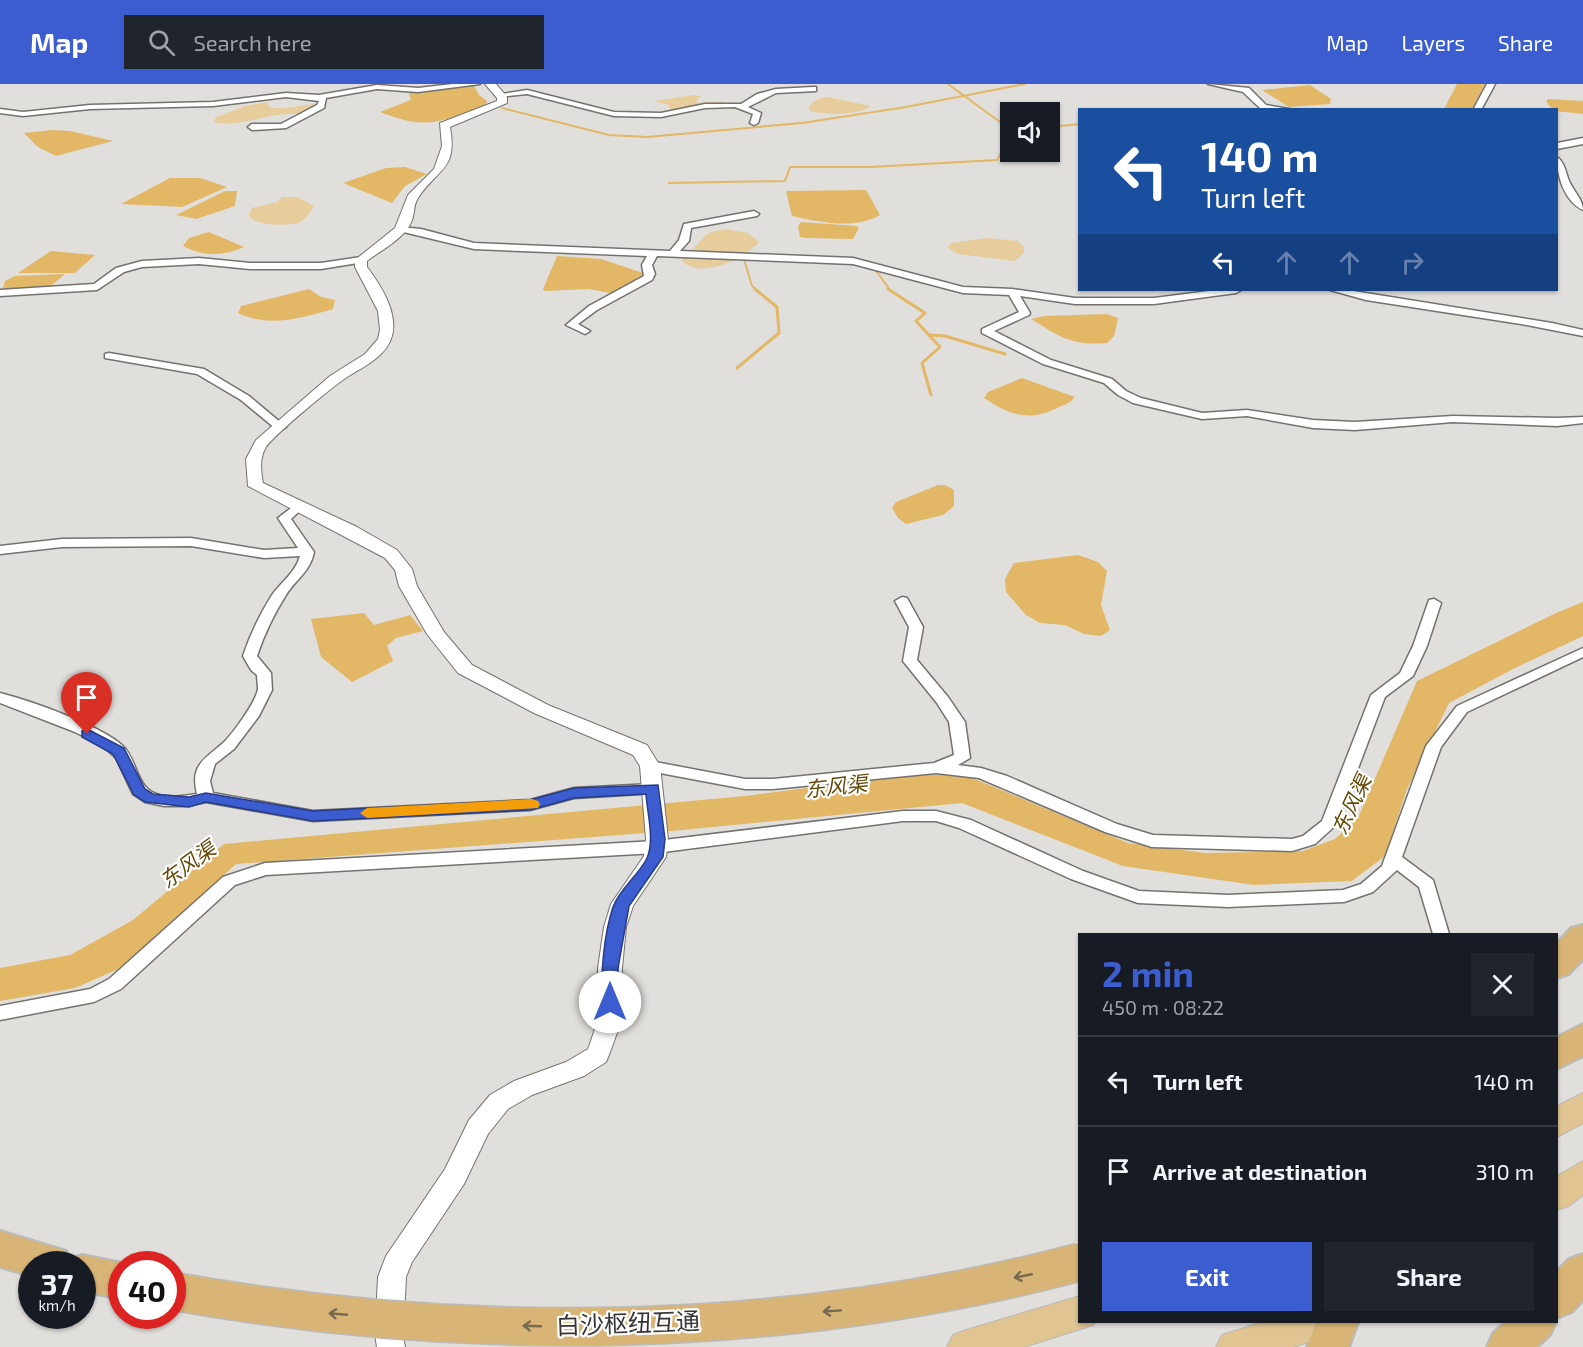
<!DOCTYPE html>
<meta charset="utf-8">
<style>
:root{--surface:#171b24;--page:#20242c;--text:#f1f3f6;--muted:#9ea1a6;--line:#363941;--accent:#3c5dcf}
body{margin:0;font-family:"Exo 2","Noto Sans SC",sans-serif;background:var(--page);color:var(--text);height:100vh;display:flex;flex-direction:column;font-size:22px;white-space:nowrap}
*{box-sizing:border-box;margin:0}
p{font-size:20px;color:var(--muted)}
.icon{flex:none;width:33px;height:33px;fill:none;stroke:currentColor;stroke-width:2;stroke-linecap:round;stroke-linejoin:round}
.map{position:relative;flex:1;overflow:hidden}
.drawer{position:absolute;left:1078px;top:849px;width:480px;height:390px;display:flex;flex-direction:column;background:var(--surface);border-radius:0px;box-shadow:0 2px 4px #0004}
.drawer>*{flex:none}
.guide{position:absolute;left:1078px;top:24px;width:480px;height:183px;border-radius:0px;box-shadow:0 2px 4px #0004;background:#1a4fa0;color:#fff;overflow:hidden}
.fabs{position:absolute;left:1000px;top:18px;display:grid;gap:12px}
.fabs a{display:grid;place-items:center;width:60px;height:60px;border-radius:0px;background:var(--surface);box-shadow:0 2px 4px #0004;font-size:30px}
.speed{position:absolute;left:18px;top:1167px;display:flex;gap:12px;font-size:30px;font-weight:700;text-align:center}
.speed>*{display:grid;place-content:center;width:78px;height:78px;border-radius:50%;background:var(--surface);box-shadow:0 2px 4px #0004;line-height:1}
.speed small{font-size:15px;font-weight:400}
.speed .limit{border:9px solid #d22;background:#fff;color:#111}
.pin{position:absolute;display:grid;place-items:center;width:51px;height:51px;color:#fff;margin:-62px -26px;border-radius:50% 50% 50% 0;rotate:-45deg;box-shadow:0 0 6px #0007}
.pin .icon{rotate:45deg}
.me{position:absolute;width:66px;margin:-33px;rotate:0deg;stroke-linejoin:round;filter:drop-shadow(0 0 4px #0008)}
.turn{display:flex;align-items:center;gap:21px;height:126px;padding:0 24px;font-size:27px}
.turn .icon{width:78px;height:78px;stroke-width:2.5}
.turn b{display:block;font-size:42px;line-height:51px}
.lanes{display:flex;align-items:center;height:57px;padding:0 24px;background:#0003;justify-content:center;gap:30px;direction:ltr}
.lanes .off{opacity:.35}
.round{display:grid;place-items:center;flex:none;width:63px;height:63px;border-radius:0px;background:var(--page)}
.headline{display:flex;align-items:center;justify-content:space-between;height:102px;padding:0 24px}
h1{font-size:36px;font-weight:700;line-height:45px;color:var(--accent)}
.button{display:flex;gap:12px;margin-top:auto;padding:12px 24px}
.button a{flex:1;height:69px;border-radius:0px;background:var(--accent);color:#fff;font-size:24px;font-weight:700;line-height:69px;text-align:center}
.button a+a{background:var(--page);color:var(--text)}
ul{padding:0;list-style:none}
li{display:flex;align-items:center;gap:18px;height:90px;padding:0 24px;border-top:2px solid var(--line)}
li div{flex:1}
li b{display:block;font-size:22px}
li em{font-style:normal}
header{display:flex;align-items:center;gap:36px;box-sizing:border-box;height:84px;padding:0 30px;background:var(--accent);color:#fff}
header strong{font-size:28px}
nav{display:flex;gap:33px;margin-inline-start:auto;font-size:21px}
.search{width:420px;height:54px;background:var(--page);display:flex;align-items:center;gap:15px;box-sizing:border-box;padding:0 21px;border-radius:0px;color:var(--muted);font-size:22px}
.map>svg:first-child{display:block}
.green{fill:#e7cd9c}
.water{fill:#e2b766}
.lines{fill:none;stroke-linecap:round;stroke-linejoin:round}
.stream-far1{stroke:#e2b766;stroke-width:2}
.stream{stroke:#e2b766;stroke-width:3}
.minor-casing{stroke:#74726f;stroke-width:3}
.tertiary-casing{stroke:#74726f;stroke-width:2}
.trunk-casing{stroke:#bbbbba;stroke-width:2}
.motorway-casing{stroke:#bbbbba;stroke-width:4}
.minor{fill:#fff;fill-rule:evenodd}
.tertiary{fill:#fff;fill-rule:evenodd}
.trunk{fill:#e0c492;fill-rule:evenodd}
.motorway{fill:#d8b576;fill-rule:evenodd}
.motorway-bridge-casing{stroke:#bbbbba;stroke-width:40;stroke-linecap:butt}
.motorway-bridge{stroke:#d8b576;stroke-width:37}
.oneway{stroke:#77694f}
.route{fill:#3c5dcf;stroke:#273c87;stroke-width:1.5}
.slow{fill:#f59e0b}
.labels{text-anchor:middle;stroke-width:4.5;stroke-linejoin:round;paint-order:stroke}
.water-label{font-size:21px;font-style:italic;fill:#654906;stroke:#fff}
.near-street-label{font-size:24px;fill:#373635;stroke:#fff}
</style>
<header>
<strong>Map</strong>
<div class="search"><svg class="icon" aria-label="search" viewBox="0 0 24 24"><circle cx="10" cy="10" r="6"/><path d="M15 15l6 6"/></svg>Search here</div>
<nav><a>Map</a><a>Layers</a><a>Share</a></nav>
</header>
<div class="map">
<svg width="1583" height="1263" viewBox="0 0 1583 1263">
<rect width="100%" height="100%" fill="#e1dfdb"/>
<!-- green -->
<path class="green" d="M694 11 701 12 696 17 699 19 725 17 714 24 671 28 669 21 653 17Z
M827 13 871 22C862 31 820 32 809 26 810 17 819 14 827 13Z
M268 18 269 23C289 28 312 15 328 23 303 32 294 28 271 32 254 35 232 43 214 38L216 33 245 22Z
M282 113H298L314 122C310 128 306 136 298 139 287 142 255 142 249 132L252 124 277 118Z
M726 145 748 149 759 158C744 175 702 196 682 177 683 175 703 154 706 151 712 147 720 146 726 145Z
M987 154 1018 157 1024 163V169L1015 177 958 170 947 163 952 159Z"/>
<!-- water -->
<path class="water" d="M1457 0H1485L1472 25H1444Z
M1310 1 1331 15 1330 20 1289 23 1262 6Z
M474 2 479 11 487 17 485 23C439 37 428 47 380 28L411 16 409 9Z
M1548 15 1583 17V30C1568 27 1554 31 1546 17Z
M52 46 70 47 113 57 56 72 38 63 24 49Z
M405 83 427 90 405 102 392 119 343 99 386 84Z
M170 94H200L227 103 182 123 121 120Z
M866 106 880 131C854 146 820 138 792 132L786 107Z
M225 107H237L235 122 196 135 176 131Z
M801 138 856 142 859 144 853 155 805 154 800 153 798 142Z
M209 148 244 163C224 172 203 173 183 162L189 154Z
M51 167 95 171 75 189H18Z
M557 172 601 175 643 189 644 192 615 210 589 205 545 207 543 205Z
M65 190 51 202 2 207 5 197 15 192Z
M309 205 321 213 335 216 333 225C301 234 270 244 238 229L241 222Z
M1107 230 1118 234 1114 252 1107 259C1072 262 1060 253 1031 235L1044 232Z
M1022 294 1075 313C1070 320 1063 321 1055 325 1028 338 1008 330 984 314L988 308Z
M938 401H945L954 406V422L943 431 906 440 898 434 892 424 896 418Z
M1078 471 1098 478 1107 487 1101 521 1110 546 1101 552 1084 550 1065 541 1040 539 1026 531 1006 508 1005 495 1014 479Z
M1583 518V552L1513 585 1449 619 1407 705 1385 772 1352 797 1254 801 1123 782 962 719 672 747 236 780 123 883 75 904 0 917V884L70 871 133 836 224 760 745 712 907 691H965L1128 759 1205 769 1303 767 1335 755 1358 734 1417 597 1556 529Z
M364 529 374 541 410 531 423 547 396 554 387 562 393 577 352 598 321 573 311 535Z"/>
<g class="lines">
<!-- stream-far1 -->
<path class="stream-far1" d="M948 0 1011 46
M502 24 609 51 647 53 802 39 906 23 1025 0
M1050 43 1080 40
M669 99 785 97 790 83H871L997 76 1011 50
M744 175 752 202 757 206
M874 184 890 206"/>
<!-- stream -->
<path class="stream" d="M888 205 925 229 916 237 940 263 922 279 931 311
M930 251 945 252 1005 270
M737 284 779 249 777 223 755 205"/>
<!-- minor casing -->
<g class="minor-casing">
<path id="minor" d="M453 0H480L418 8 377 5 326 14 324 24 286 44 252 46 248 43 252 40H281L317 21 319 17 286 13 213 22 90 25 23 32 0 29V25L23 28 90 21 213 18 286 9 319 11 377 1 418 4Z
M1208 0 1249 4 1266 21 1295 26 1261 25 1243 8Z
M1487 0H1495L1481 26H1473Z
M813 3H816V7L776 9 748 23 761 29 758 39 754 41 750 39 753 30 735 23 705 24 661 33 614 32 527 10 499 13 495 11 527 6 614 28 661 29 705 20H741L757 10 776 5Z
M1583 54V60L1557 65V59Z
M1557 73C1565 78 1566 91 1570 99 1575 109 1583 116 1583 126 1564 117 1557 92 1557 73Z
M754 127 759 130 757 132 691 144 689 157 680 167 853 174 963 203 1012 205 1075 214H1154L1217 206H1241L1236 209 1154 220H1075L1020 212 1030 229 1029 231 994 247 1051 276 1112 295 1126 307 1141 314 1202 329 1247 326 1313 336 1355 338 1453 332 1557 334 1583 333V339L1557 342 1453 338 1355 346 1313 344 1247 332 1202 335 1133 319 1118 311 1104 299 1043 280 982 249V245L1019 228 1009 211 963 209 853 180 657 172 652 181 655 190 652 196 597 226 578 240 590 247 585 250 566 241 589 222 644 192 642 181 647 172 474 165 395 146 400 143 421 145 474 159 670 167 679 156 684 140Z
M361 173 364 174V178L321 185H250L199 180 142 183 124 188 97 206 0 212V206L94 200 116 184 142 177 199 174 250 179H321Z
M1330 206H1347L1552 239 1583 246V252L1521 240 1366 216Z
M109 269 204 285 249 312 286 343 280 347 276 345 241 316 197 290 105 274V270Z
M299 418 305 422 291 435 314 468C310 488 296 495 286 511 274 530 264 551 257 572L271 589 272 606 259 632 234 665 215 680 210 697 213 709 313 727 530 716 574 704 652 700 658 701 660 705 658 709 574 714 530 726 313 737 206 718 186 722H164L145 718 133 710 116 674 103 662 75 648 0 619V609C31 617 100 641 123 662 136 674 136 699 152 708 164 715 184 712 197 710 190 682 203 676 222 660 232 651 256 618 258 605 258 600 257 595 257 591L251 586 243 572C250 551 260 530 272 511 281 498 296 488 300 472L264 474 191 462 62 463 0 470V462L62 455 191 454 264 466 298 464 278 434Z
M902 513 907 514 923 543 917 576 948 613 965 638 970 674 958 681 981 684 1007 692 1117 740 1153 751 1292 755 1303 752 1322 737 1371 611 1400 589 1413 562 1429 516 1434 515 1441 519 1427 562 1413 592 1385 613 1337 740 1315 760 1292 767 1152 763 1105 748 979 694 936 689 773 705H745L644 686 642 682 650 677 745 695H773L934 679 954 671 949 638 937 619 903 577 909 543 895 517Z
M1583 564V573L1467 628 1441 663 1402 773 1433 796 1449 850H1433L1419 803 1397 786 1373 808 1344 818 1228 823 1138 819 1071 795 959 744 936 737H903L656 769 266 791 235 801 121 905 94 918 0 936V922L90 905 109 895 223 793 265 779 656 757 903 727H936L971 736 1083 787 1139 807 1228 811 1343 806 1361 800 1382 782 1426 662 1457 622Z"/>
</g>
<!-- tertiary casing -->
<g class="tertiary-casing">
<path id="tertiary" d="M485 0H496L507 13V19L450 43C458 87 437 84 418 114 413 122 415 129 412 136 406 154 381 166 367 177V183C385 207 408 244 381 270 371 280 358 286 347 293 331 304 276 349 266 363 259 374 261 388 263 399L357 443 397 466 412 485 417 502 444 548 472 581 548 621 647 661 660 682 668 755 666 773 633 822 626 843 622 884V935L609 971 606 978 584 992 532 1011 508 1025 488 1050 464 1100 412 1178 406 1193 403 1251 405 1263H377L375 1251 378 1193 386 1172 445 1085 469 1036 490 1011 514 997 566 978 588 965 591 957 598 935V884L604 843 611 820 644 772 646 755 640 682 633 671 534 629 458 589 427 550 399 502 395 486 385 474 248 402 246 375 256 356 330 292 365 270 378 255 380 246 378 227 355 183V176L395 144 408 111 434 85 442 62 440 39 497 17V14Z"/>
</g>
<!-- trunk casing -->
<g class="trunk-casing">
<path id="trunk" d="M1583 1009V1039L1557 1053V1022Z
M1583 1077V1111L1569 1122 1557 1126V1092Z
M1080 1212V1238H1095L1093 1241 1024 1263H947L953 1251 966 1246Z
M1263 1238H1339L1333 1250 1293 1263H1216L1222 1251Z"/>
</g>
<!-- motorway casing -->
<g class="motorway-casing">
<path id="motorway" d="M1583 841V875L1569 890 1557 894V859L1571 844Z
M1583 940V972L1557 985V953Z
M0 1147 66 1167 70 1175 82 1171 127 1180H122V1215L82 1207V1180H32V1192L0 1183Z
M1583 1170V1216L1572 1228 1557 1234V1187L1569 1175Z
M1316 1238H1358L1349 1263H1307Z
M1506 1238H1556L1550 1251 1537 1263H1487L1493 1249Z"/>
</g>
<!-- minor -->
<use href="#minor" class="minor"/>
<!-- tertiary -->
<use href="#tertiary" class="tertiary"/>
<!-- trunk -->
<use href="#trunk" class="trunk"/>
<!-- motorway -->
<use href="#motorway" class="motorway"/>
<!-- motorway-bridge casing -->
<g class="motorway-bridge-casing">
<path id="motorway-bridge" d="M172 1207C471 1261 785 1256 1080 1178"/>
</g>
<!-- motorway-bridge -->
<use href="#motorway-bridge" class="motorway-bridge"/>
</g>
<!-- one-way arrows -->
<defs><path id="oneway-shaft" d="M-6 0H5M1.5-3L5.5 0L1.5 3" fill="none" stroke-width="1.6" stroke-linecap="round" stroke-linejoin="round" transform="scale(1.5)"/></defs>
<g class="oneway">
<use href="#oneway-shaft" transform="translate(1023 1192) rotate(169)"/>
<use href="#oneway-shaft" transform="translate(832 1227) rotate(176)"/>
<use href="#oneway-shaft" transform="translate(338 1230) rotate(-175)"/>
<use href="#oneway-shaft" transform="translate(532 1242) rotate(-178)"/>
</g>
<!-- route -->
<path class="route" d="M87 645 124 664 145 705 153 710 189 713 206 709 313 727 530 716 574 704 658 701 665 755 663 773 629 822 618 884V918L610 925 601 918C602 886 603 853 613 823 620 804 639 791 647 774 655 756 647 728 646 710L574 714 530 726 313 737 206 718 189 723 145 718 134 711 113 670 82 653V647Z"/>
<!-- slow -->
<path class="slow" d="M532 715 538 717 540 720 538 724 367 734 360 729 367 724Z"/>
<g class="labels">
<!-- water labels -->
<g class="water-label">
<text transform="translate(836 703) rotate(-6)" y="7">东风渠</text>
<text transform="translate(1352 721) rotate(-65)" y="7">东风渠</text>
<text transform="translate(188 781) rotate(-36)" y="7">东风渠</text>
</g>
<!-- near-street labels -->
<g class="near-street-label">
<text transform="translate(628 1240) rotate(-2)" y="8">白沙枢纽互通</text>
</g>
</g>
</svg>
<div class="fabs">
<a><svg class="icon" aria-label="sound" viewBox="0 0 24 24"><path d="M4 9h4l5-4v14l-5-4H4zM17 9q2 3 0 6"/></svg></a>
</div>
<div class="speed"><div>37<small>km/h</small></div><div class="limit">40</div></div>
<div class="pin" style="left:87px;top:650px;background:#d93025"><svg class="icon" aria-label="arrive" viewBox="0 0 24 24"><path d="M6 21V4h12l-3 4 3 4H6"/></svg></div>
<svg class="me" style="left:610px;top:918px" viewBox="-20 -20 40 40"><circle r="19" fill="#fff"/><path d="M0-13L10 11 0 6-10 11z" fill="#3c5dcf"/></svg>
<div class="guide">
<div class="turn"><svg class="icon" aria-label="left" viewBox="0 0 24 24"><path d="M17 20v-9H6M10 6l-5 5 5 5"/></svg><div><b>140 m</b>Turn left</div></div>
<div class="lanes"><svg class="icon" aria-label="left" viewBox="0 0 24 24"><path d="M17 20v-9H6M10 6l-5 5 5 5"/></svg><svg class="icon off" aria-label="ahead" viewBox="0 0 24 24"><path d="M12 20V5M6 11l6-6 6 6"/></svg><svg class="icon off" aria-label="ahead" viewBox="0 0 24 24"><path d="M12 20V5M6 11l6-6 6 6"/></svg><svg class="icon off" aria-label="right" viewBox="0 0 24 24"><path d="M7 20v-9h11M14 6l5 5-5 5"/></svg></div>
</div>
<section class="drawer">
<div class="headline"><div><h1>2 min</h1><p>450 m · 08:22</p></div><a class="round"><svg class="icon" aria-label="close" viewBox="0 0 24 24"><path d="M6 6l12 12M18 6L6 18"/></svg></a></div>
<ul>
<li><svg class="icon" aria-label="left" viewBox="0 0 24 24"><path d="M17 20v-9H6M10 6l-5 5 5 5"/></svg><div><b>Turn left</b></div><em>140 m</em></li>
<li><svg class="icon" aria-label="arrive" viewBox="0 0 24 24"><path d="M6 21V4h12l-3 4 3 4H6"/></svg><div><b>Arrive at destination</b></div><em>310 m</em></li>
</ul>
<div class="button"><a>Exit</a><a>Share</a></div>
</section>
</div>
